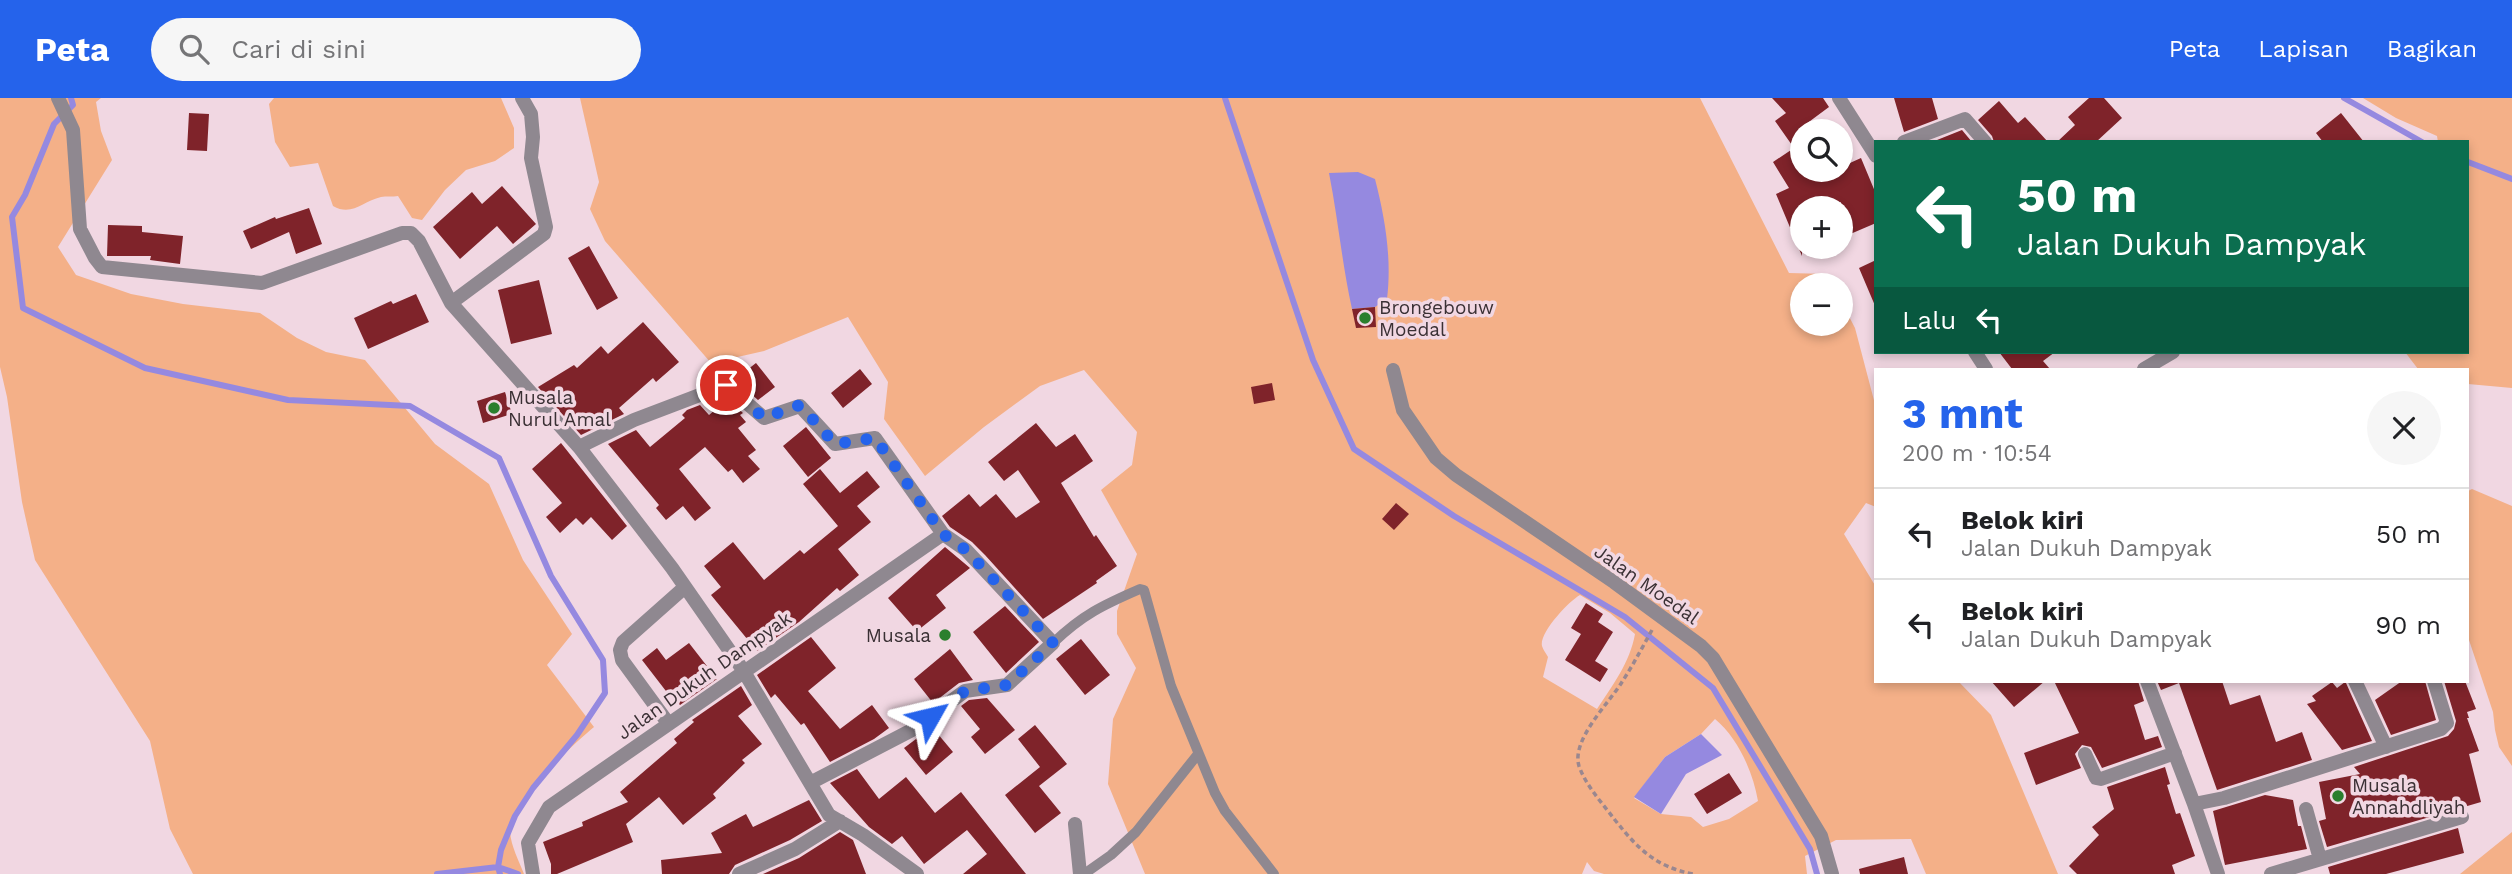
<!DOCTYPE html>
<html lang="id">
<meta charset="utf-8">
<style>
:root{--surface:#fff;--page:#f6f6f6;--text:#202124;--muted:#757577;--line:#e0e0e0;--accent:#2563eb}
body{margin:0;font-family:"Work Sans",sans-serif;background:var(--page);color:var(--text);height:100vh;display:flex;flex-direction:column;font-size:26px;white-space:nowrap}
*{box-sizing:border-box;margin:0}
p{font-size:23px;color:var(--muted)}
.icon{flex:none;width:38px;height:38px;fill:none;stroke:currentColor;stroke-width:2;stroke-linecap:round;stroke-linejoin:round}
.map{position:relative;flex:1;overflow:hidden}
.panel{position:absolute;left:1874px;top:270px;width:595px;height:315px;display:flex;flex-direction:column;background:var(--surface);border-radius:0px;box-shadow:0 4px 10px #0003}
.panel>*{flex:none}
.top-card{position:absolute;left:1874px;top:42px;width:595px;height:214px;border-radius:0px;box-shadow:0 4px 10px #0003;background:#0b6e4f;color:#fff;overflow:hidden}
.controls{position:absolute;left:1790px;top:21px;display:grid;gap:14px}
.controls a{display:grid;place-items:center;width:63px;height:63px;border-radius:50%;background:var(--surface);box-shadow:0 4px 10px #0003;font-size:35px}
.pin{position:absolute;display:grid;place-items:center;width:60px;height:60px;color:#fff;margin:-30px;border:4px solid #fff;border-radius:50%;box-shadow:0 2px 7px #0007}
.me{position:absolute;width:77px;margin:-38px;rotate:53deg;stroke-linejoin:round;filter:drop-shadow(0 0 5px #0008)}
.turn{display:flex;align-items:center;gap:24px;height:147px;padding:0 28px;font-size:32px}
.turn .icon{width:91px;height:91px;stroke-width:2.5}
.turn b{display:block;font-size:49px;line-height:60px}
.then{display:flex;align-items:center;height:66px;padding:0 28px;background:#0003;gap:14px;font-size:26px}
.round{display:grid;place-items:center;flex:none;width:74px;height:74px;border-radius:37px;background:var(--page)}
.overview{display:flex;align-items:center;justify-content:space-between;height:119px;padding:0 28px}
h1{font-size:42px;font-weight:700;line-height:52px;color:var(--accent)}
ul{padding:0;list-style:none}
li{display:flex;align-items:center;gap:21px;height:91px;padding:0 28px;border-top:2px solid var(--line)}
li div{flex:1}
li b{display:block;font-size:26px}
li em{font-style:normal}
header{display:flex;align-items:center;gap:42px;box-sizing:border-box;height:98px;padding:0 35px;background:var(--accent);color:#fff}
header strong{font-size:33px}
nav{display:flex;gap:38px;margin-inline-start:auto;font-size:24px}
.search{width:490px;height:63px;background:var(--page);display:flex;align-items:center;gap:18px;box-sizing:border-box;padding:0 24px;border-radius:38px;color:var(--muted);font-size:26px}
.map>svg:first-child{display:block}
.green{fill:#f4b088;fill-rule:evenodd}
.water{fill:#9589e0}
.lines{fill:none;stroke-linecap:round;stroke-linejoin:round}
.stream{stroke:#9589e0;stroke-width:6}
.building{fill:#7f232a}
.path{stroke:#9a878f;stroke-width:3.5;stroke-dasharray:5 3.5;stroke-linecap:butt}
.lane{stroke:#8f8890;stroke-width:10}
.street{stroke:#8f8890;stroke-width:14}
.route{stroke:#2563eb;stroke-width:12;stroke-dasharray:0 21.6}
.poi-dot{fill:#2a7f2d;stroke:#f1d7e2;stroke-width:2.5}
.labels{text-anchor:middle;stroke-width:7;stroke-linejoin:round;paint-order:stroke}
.poi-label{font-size:19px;fill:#3a3034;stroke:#f1d7e2;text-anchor:start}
.street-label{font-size:19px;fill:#3a3034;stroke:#f1d7e2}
</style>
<header>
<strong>Peta</strong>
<div class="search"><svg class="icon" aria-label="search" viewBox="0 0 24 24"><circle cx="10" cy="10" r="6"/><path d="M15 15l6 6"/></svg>Cari di sini</div>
<nav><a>Peta</a><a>Lapisan</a><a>Bagikan</a></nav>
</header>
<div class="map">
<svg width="2512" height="776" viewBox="0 0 2512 776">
<rect width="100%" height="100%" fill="#f1d7e2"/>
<!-- green -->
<path class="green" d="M0 0H101L96 4 101 33 112 62 58 149 76 177 131 196 183 206 260 215 297 240 326 254 365 262 435 346 489 386 523 462 572 536 547 567 594 629C572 647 510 705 510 734 511 748 519 763 524 776H193L170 731 150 643 35 462 22 404 7 299 0 269Z
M274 0H501L514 30V50L495 63 466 72 445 92 422 122 412 120 398 98C393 99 386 98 381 99 363 103 352 119 333 108L318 65 290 69 275 44 269 6Z
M580 0H1700L1789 175 1827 176 1833 187H1802V226H1841V203L1855 230 1876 310V409L1866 405 1844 436 1876 489V583H1958L1991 617 2058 776H1926L1911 741 1836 742 1805 758 1807 776H1604L1594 773 1587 764 1582 776H1145L1108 686 1113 621 1136 570 1117 536V513L1137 456 1101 392 1132 367 1137 334 1084 272 1040 288 984 329 925 378 884 321 888 284 848 219 764 253 711 265 605 143 590 111 599 84ZM1580 497 1610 515 1635 536C1630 564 1613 587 1597 611L1543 579 1548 559C1546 555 1543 552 1542 548 1539 535 1569 503 1580 497ZM1715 621C1738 640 1753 674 1758 703L1729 721 1703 729 1691 719 1661 716 1634 700 1665 659 1701 636Z
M2363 0H2512V290L2468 286V271H2418L2405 254H2468V44H2438L2437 38 2396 20Z
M2472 391 2512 408V668L2499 649 2495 632 2493 614 2468 539V393Z
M2512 734V776H2460Z"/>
<!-- water -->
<path class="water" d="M1358 74 1375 81C1385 120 1392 160 1387 201L1375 209 1352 211C1342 166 1338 120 1329 75Z
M1701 636 1722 657 1686 676 1661 716 1634 699 1665 659Z"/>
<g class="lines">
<!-- stream -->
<path class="stream" d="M71 0 73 7 54 26 25 97 12 119 23 210 145 270 288 302 410 308 499 360 551 478 603 562 605 595 577 637 533 690 515 718 501 752 498 769 500 776
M1225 0 1313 262 1354 351 1454 418 1625 519 1713 590 1810 751 1817 776
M2344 0 2422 44
M2468 64 2512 81
M437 776 498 769 518 776"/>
</g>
<!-- building -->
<path class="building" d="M1772 0H1823L1829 9 1802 29V72H1841V69L1861 60 1876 96V125L1841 140V104L1827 110H1802V158L1776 96 1789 90 1773 64 1794 50 1775 23 1786 15Z
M1894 0H1932L1938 21 1904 34Z
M2089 0H2104L2122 20 2096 44H2057L2075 27 2068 19Z
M1999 3 2018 25 2025 19 2048 44H1994L1992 38 1978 22Z
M189 15 209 16 207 53 187 52Z
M2341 15 2364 44H2323L2316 35Z
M1962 32 1972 44H1932Z
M502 88 536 126 513 146 497 128 460 161 433 129 472 94 482 106Z
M309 110 322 146 296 156 289 134 251 151 243 133 275 119 276 121Z
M108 127 142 128V134L183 138 180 166 150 162 151 158H107Z
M589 148 618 200 597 212 568 160Z
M1876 162V210L1859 170Z
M539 182 552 236 511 246 498 192Z
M416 196 429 224 368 251 354 220 391 203 393 206Z
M1375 209 1376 229 1356 230 1352 211Z
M643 224 679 264 656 284 653 280 619 310 624 316 581 337 538 289 574 267 577 270 601 248 608 256Z
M1999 254H2055L2043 263 2050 271H2012Z
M756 265 775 289 758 302 743 289 745 287 738 279Z
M860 271 872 286 843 310 831 295Z
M1272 285 1275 302 1254 306 1251 289Z
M505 294 512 316 483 325 477 303Z
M728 301 743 315 740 317 746 324 738 330 756 352 748 358 760 371 743 385 732 371 728 374 705 349 679 371 711 410 695 423 683 408 666 422 656 410 659 407 608 346 636 332 650 349 685 320 682 317 687 312 700 307 709 317Z
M1036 325 1056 349 1075 336 1093 363 1061 385 1094 439 1096 437 1117 468 1096 483 1097 485 1043 521 985 457 972 444 950 429 942 418 969 396 980 409 996 396 1016 420 1040 404 1018 372 1004 383 988 364Z
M806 329 831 360 808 379 783 348Z
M561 345 627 428 612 442 591 419 583 427 576 420 560 435 546 419 562 405 532 371Z
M820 371 840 395 867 373 880 389 857 408 871 424 838 451 859 477 840 493 837 490 799 524 757 553 711 497 721 489 704 468 733 444 764 482 800 452 804 456 838 428 803 386Z
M1396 405 1409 416 1394 432 1382 421Z
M945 449 970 470 936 497 946 510 917 533 888 500Z
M1586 505 1603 516 1598 524 1613 534 1595 563 1608 571 1600 584 1565 562 1581 536 1571 530Z
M1005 508 1039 544 1006 575 973 534Z
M811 539 836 570 808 593 840 631 872 607 889 630 874 641 830 664 804 625 801 627 775 596 771 600 757 577Z
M1081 541 1110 577 1085 597 1056 561Z
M689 545 717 581 680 607 670 596 669 597 642 562 657 550 666 562Z
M950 551 973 582 959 585 933 605 914 581Z
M1991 583H2045L2014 609Z
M2054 583H2138L2144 603 2134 607 2145 642 2158 638 2162 649 2102 670 2091 649 2082 647 2075 656 2081 670 2036 687 2024 655 2079 635Z
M2157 583H2222L2230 607 2260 597 2276 644 2302 634 2312 662 2217 692 2179 585 2161 592Z
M2402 583H2425L2436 622 2391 637 2375 602Z
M2444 583H2465L2476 611 2467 614 2469 620H2467L2479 653 2469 656 2481 704 2327 749 2319 723 2326 721 2319 684 2360 676 2354 669 2448 638 2454 631 2456 623Z
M2332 584 2337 590 2345 584 2346 585 2372 643 2342 652 2307 606 2316 603 2312 598Z
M741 588 752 607 738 618 762 646 742 662 745 665 713 696 716 700 683 727 659 699 626 726 633 744 557 776H551V766L543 744 583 728 582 724 628 704 620 694 677 645 674 641 694 624 692 622Z
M987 600 1015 632 985 656 971 639 980 631 961 608 969 602Z
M1035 627 1067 666 1039 688 1061 715 1035 735 1005 697 1040 669 1018 641Z
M932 629 953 654 926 677 904 650Z
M2165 669 2170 686 2167 687 2176 716 2180 715 2195 758 2172 767 2175 776H2077L2069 768 2099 737 2092 729 2114 711 2107 689Z
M857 671 879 701 906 679 935 715 961 694 1026 776H963L987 756 967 732 924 766 902 738 892 746 869 729 830 685Z
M1729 675 1742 695 1707 716 1694 696Z
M2265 697 2293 702 2298 728H2301L2307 751 2225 767 2213 713Z
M809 702 822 723 790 742 735 767 729 776H662L661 762 722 755 711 735 746 716 753 729Z
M2458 730 2464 755 2386 776H2330L2328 769Z
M840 734 853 742 866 776H763L799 760Z
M1904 759 1908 776H1860L1859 771Z"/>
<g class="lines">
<!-- path -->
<path class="path" d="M1652 532C1642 550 1633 567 1622 584 1609 605 1571 642 1579 668 1586 688 1603 706 1615 722 1638 751 1656 769 1693 776"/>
<!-- lane -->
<path class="lane" d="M1053 545C1082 517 1103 507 1140 491L1144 492 1171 588 1215 695 1225 713 1274 776
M1084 776 1111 757 1136 734 1198 656"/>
<!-- street -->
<path class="street" d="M58 0 73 32 80 131 95 160 102 169 262 185 402 135H411L419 143 451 205 579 349 672 470 743 572 829 717 863 737 917 776
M1839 0 1876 58
M1904 44 1965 21 1985 44
M451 205 544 136 546 129 531 60 533 39 531 16 522 0
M1975 254 1986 271
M2144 271 2173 254
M1393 272 1403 312 1436 360 1456 377 1614 484 1701 548 1713 560 1821 738 1832 776
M579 349 634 322 726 287 764 320 800 308 835 346 875 340 943 436 966 452 1053 545 1007 587 965 593 912 632 810 685
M2147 583 2194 706 2218 776
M2355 583 2386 649
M668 625 622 562 620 552 623 544 685 489
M2085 656 2096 680 2101 681 2175 655
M2194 706 2224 700 2441 631 2447 625 2434 583
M2306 711 2320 761
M1075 726 1080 776
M533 776 528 745 549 709 943 436
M739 776 795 751 840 723
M2271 776 2462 719"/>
</g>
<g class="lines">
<!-- route -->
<path class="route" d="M726 287 764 320 800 307 835 346 875 340 943 436 966 452 1053 545 1007 587 965 593 930 619"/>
</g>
<!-- markers -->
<g class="poi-dot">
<circle cx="1365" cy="220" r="7"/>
<circle cx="494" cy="310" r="7"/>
<circle cx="945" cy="537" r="7"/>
<circle cx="2338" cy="698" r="7"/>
</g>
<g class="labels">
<!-- poi labels -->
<g class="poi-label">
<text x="1379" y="216">Brongebouw<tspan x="1379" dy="22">Moedal</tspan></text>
<text x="508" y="306">Musala<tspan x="508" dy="22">Nurul Amal</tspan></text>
<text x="931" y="544" text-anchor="end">Musala</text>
<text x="2352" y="694">Musala<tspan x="2352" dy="22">Annahdliyah</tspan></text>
</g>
<!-- street labels -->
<g class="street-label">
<text transform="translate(1647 486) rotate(35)" y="7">Jalan Moedal</text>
<text transform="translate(704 577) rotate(-35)" y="7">Jalan Dukuh Dampyak</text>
</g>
</g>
</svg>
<div class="controls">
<a><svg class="icon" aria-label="search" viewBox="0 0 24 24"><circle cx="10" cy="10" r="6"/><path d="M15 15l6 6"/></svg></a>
<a>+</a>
<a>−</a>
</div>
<div class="pin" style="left:726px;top:287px;background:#d93025"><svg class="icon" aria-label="arrive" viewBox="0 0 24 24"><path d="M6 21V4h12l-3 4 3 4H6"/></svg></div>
<svg class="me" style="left:930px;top:619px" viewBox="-20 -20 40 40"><path d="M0-17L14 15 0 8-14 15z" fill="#2563eb" stroke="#fff" stroke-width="4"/></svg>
<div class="top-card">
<div class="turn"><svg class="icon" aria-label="left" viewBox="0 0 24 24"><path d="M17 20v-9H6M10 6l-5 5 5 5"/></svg><div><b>50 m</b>Jalan Dukuh Dampyak</div></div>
<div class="then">Lalu<svg class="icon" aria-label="left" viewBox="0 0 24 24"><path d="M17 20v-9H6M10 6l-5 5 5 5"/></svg></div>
</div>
<section class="panel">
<div class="overview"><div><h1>3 mnt</h1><p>200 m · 10:54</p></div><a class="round"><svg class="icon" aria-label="close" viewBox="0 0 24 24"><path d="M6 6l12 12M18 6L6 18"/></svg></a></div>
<ul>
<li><svg class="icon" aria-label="left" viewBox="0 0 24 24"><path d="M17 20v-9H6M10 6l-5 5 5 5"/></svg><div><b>Belok kiri</b><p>Jalan Dukuh Dampyak</p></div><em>50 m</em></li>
<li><svg class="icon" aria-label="left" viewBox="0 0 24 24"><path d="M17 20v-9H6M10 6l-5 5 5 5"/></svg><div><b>Belok kiri</b><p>Jalan Dukuh Dampyak</p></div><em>90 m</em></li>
</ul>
</section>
</div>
